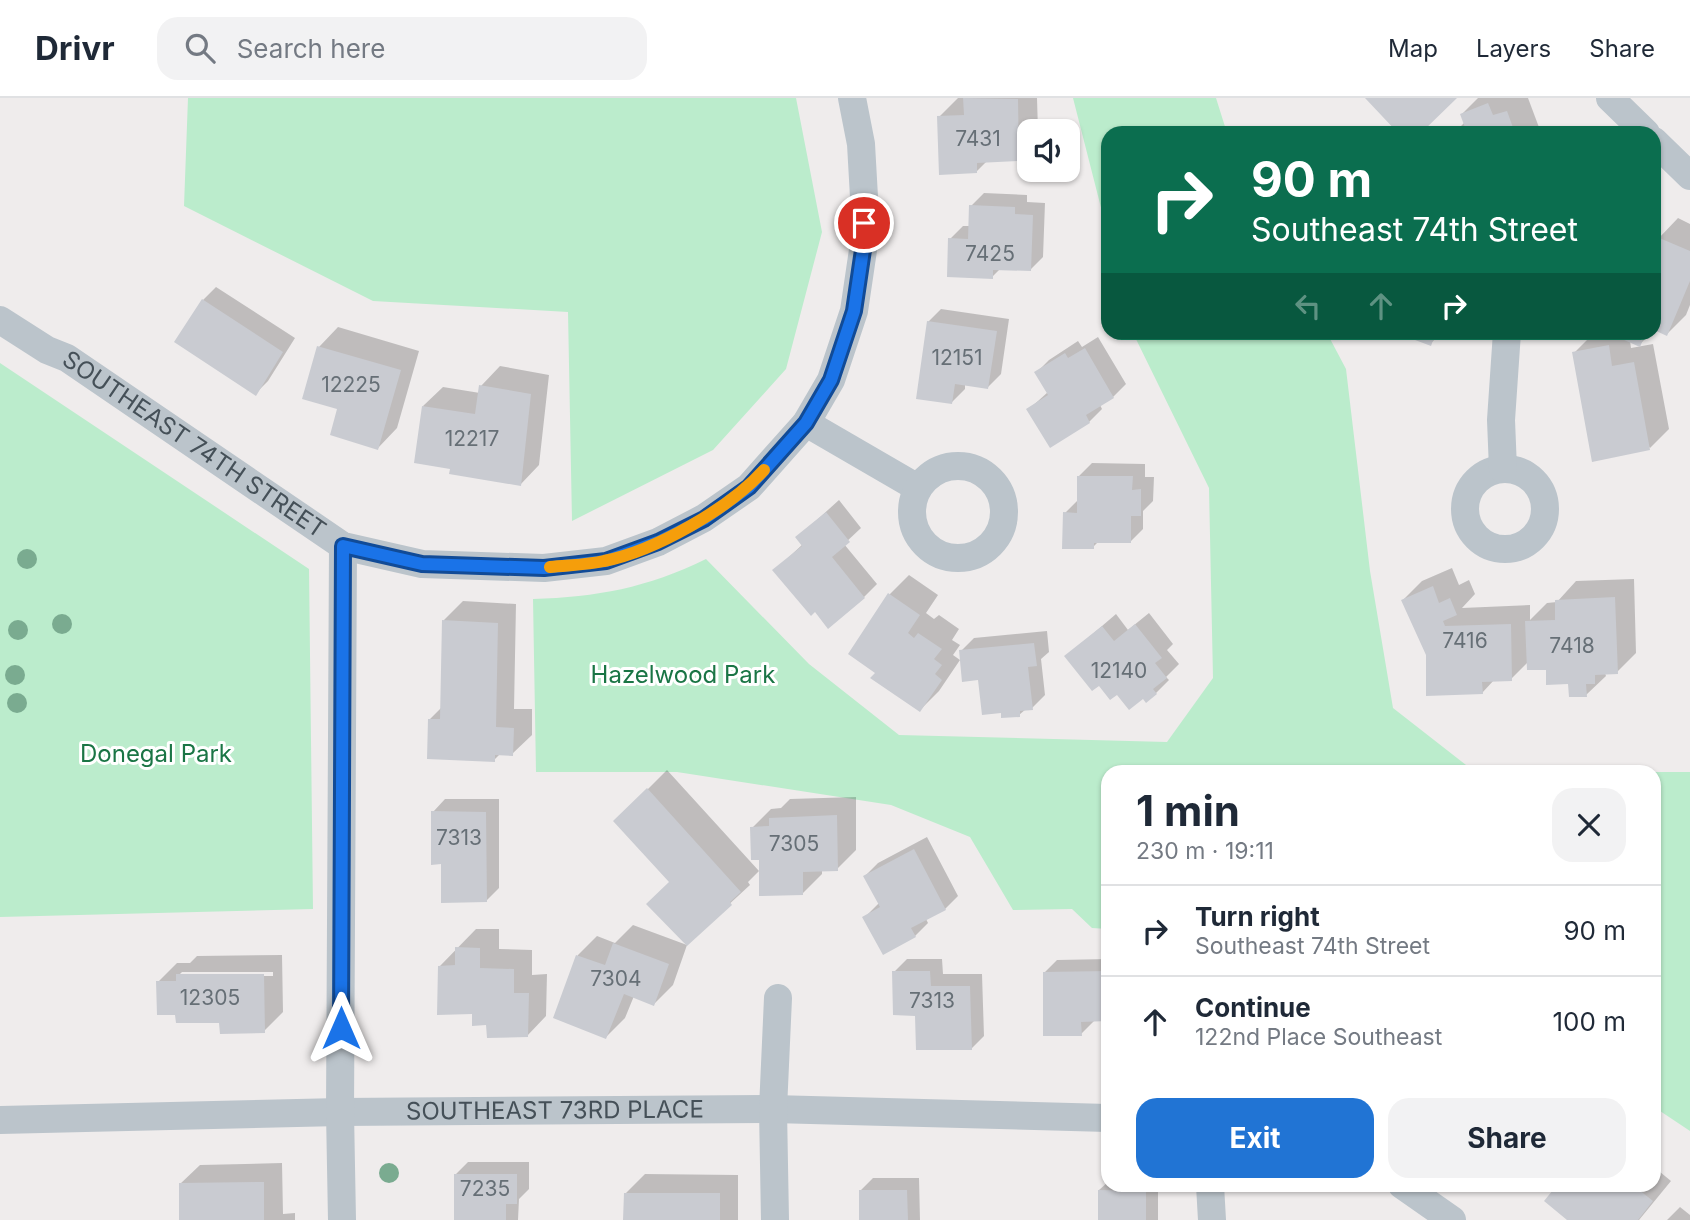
<!DOCTYPE html>
<meta charset="utf-8">
<style>
:root{--surface:#fff;--page:#f2f2f3;--text:#1f2937;--muted:#747a83;--line:#e0e1e3;--accent:#2174d4}
body{margin:0;font-family:Inter,sans-serif;background:var(--page);color:var(--text);height:100vh;display:flex;flex-direction:column;font-size:26px;white-space:nowrap}
*{box-sizing:border-box;margin:0}
p{font-size:23px;color:var(--muted)}
.icon{flex:none;width:38px;height:38px;fill:none;stroke:currentColor;stroke-width:2;stroke-linecap:round;stroke-linejoin:round}
.map{position:relative;flex:1;overflow:hidden}
.panel{position:absolute;left:1101px;top:667px;width:560px;height:427px;display:flex;flex-direction:column;background:var(--surface);border-radius:21px;box-shadow:0 2px 5px #0004}
.panel>*{flex:none}
.hud{position:absolute;left:1101px;top:28px;width:560px;height:214px;border-radius:21px;box-shadow:0 2px 5px #0004;background:#0b6e4f;color:#fff;overflow:hidden}
.fabs{position:absolute;left:1017px;top:21px;display:grid;gap:14px}
.fabs a{display:grid;place-items:center;width:63px;height:63px;border-radius:14px;background:var(--surface);box-shadow:0 2px 5px #0004;font-size:35px}
.pin{position:absolute;display:grid;place-items:center;width:60px;height:60px;color:#fff;margin:-30px;border:4px solid #fff;border-radius:50%;box-shadow:0 2px 7px #0007}
.me{position:absolute;width:77px;margin:-38px;rotate:0deg;stroke-linejoin:round;filter:drop-shadow(0 0 5px #0008)}
.turn{display:flex;align-items:center;gap:24px;height:147px;padding:0 35px;font-size:32px}
.turn .icon{width:91px;height:91px;stroke-width:2.5}
.turn b{display:block;font-size:49px;line-height:60px}
.lanes{display:flex;align-items:center;height:66px;padding:0 35px;background:#0003;justify-content:center;gap:35px;direction:ltr}
.lanes .off{opacity:.35}
.round{display:grid;place-items:center;flex:none;width:74px;height:74px;border-radius:21px;background:var(--page)}
.head{display:flex;align-items:center;justify-content:space-between;height:119px;padding:0 35px}
h1{font-size:42px;font-weight:700;line-height:52px}
.primary-button{display:flex;gap:14px;margin-top:auto;padding:14px 35px}
.primary-button a{flex:1;height:80px;border-radius:21px;background:var(--accent);color:#fff;font-size:28px;font-weight:700;line-height:80px;text-align:center}
.primary-button a+a{background:var(--page);color:var(--text)}
ul{padding:0;list-style:none}
li{display:flex;align-items:center;gap:21px;height:91px;padding:0 35px;border-top:2px solid var(--line)}
li div{flex:1}
li b{display:block;font-size:26px}
li em{font-style:normal}
header{display:flex;align-items:center;gap:42px;box-sizing:border-box;height:98px;padding:0 35px;background:var(--surface);border-bottom:2px solid var(--line)}
header strong{font-size:33px}
nav{display:flex;gap:38px;margin-inline-start:auto;font-size:24px}
.search{width:490px;height:63px;background:var(--page);display:flex;align-items:center;gap:18px;box-sizing:border-box;padding:0 24px;border-radius:21px;color:var(--muted);font-size:26px}
.map>svg:first-child{display:block}
.green{fill:#bbeccc}
.shadow{fill:#0003;fill-rule:evenodd}
.building{fill:#c9cbd1}
.lines{fill:none;stroke-linecap:round;stroke-linejoin:round}
.street{stroke:#bbc4cb;stroke-width:28}
.tree{fill:#7aab90}
.route-casing{stroke:#114b97;stroke-width:18}
.route{stroke:#1a73e8;stroke-width:12}
.slow{stroke:#f59e0b;stroke-width:12}
.labels{text-anchor:middle;stroke-width:6;stroke-linejoin:round;paint-order:stroke}
.number-label{font-size:21px;fill:#666f76}
.street-label{font-size:24px;fill:#455058;stroke:#fff}
.park-label{font-size:24px;fill:#1a7545;stroke:#fff}
</style>
<header>
<strong>Drivr</strong>
<div class="search"><svg class="icon" aria-label="search" viewBox="0 0 24 24"><circle cx="10" cy="10" r="6"/><path d="M15 15l6 6"/></svg>Search here</div>
<nav><a>Map</a><a>Layers</a><a>Share</a></nav>
</header>
<div class="map">
<svg width="1690" height="1122" viewBox="0 0 1690 1122">
<rect width="100%" height="100%" fill="#efecec"/>
<!-- green -->
<path class="green" d="M188 0H796L822 134 786 271 713 352 572 423 568 214 373 203 184 108Z
M1073 0H1216L1227 35H1108V137Z
M1133 235H1327L1346 271 1370 473 1393 610 1475 674H1108V831L1092 830 1072 811 1013 812 970 739 891 707 677 674H536L533 501C597 499 647 490 706 461L809 566 899 637 1167 644 1213 580 1209 390Z
M0 265 309 471 313 811 0 819Z
M1654 674H1690V1033L1654 1009Z"/>
<!-- shadow -->
<path class="shadow" d="M958 0H1037L1038 33H1029V51L1019 61 987 63 977 73 939 19Z
M1478 0H1528L1540 32 1538 35H1454L1465 24 1462 16Z
M984 95 1027 97V104L1045 105 1043 159 1030 172 1001 170 992 179 950 141 963 128H970L971 108Z
M1678 120 1690 126V207L1686 217 1667 236 1656 231 1654 233V139L1658 141Z
M216 189 295 240 268 283 255 296 203 202Z
M941 211 1009 221 1001 276 988 289 965 286V291L952 304 928 224Z
M338 229 419 253 397 330 378 350 339 310 304 300 319 249Z
M1398 234H1442L1430 246Z
M1652 234 1639 247 1630 243 1631 250 1653 246 1669 331 1650 350 1574 255 1594 235Z
M1098 239 1126 286 1113 299 1100 307 1102 311 1089 324 1028 312 1048 294 1036 275 1049 262 1078 243 1082 249Z
M500 268 549 277 539 367 520 387 452 369 423 308 443 289 480 295 481 288Z
M1092 365 1145 366V379H1154L1153 403 1143 413V431L1130 444 1099 443 1093 449 1065 415 1078 402 1079 378Z
M839 402 861 430 844 446 877 486 864 499 815 512 775 472 803 446 798 439Z
M1452 470 1459 487 1469 482 1475 496 1462 510 1530 507V522L1547 505 1557 504 1576 483 1634 481 1636 555 1617 574 1605 575 1606 578 1586 597 1548 570 1529 563 1511 581H1495L1482 595 1427 557 1403 502 1422 483Z
M909 477 938 497 926 515 934 521 939 517 959 531 952 542 960 547 953 557 960 562 939 593 920 612 877 574 890 496Z
M463 503 516 506 514 611H532V637L512 656 501 655 494 662 430 621 442 609 444 522Z
M1149 515 1173 546 1167 552 1179 566 1166 579 1169 582 1156 595 1143 598 1117 595 1099 586 1067 558 1116 516 1128 532Z
M1047 533 1049 554 1041 561 1045 597 1032 610 1026 611 1019 617 1003 613 961 553 974 540Z
M667 672 759 773 748 784 750 787 687 845 671 784 616 723Z
M856 699V752L837 771 822 772V776L803 795 760 760 752 730 771 711 781 710 790 701Z
M445 701H499V790L486 803 443 765 433 714Z
M927 739 958 798 945 811 926 821 928 825 915 838 864 820 879 805 865 778 878 765Z
M633 827 687 847 673 887 654 906 634 898 625 920 606 939 555 919 578 857 597 838 615 845Z
M476 831H499V851L532 852V877L547 876 546 918 527 938 488 925 474 914 440 868Z
M282 857 283 914 264 933 177 915 158 884 177 865H190L197 858ZM182 874H273V878H178Z
M907 861H942L943 876H982L984 938 971 951 917 916 894 874Z
M1108 861V922L1094 923 1081 936 1044 875 1057 862Z
M468 1064H529V1091L519 1101 518 1122H455V1077Z
M282 1065 283 1116 295 1115V1122H181L180 1086 200 1067Z
M1654 1069 1671 1083 1639 1122H1570L1546 1103 1560 1087H1654Z
M645 1076 738 1077V1122H625V1096Z
M873 1080H919L920 1122H861L860 1093Z
M1108 1084V1087H1158V1122H1100L1099 1092Z
M1680 1109 1690 1117V1122H1667Z"/>
<!-- building -->
<path class="building" d="M963 0 1018 1 1019 63 977 65V75L939 77 937 18 964 17Z
M1365 0H1457L1421 35H1398Z
M1488 5 1493 17 1507 13 1515 35H1467L1460 16Z
M969 107 1015 109V116L1033 117 1031 173 993 172V181L947 179 948 140 968 141Z
M1657 139 1690 153V183L1667 238 1654 232V147Z
M202 201 283 254 256 298 174 244Z
M927 223 997 233 988 291 955 286 952 306 916 301Z
M1394 234H1436L1431 248Z
M1606 234H1646L1640 249Z
M1609 247 1612 268 1634 264 1650 352 1592 364 1572 254Z
M317 248 401 272 378 352 330 337 337 311 302 301Z
M1085 250 1114 300 1086 317 1090 325 1050 350 1026 311 1048 297 1034 274 1065 255 1068 260Z
M479 287 531 296 521 388 449 376 450 371 414 365 422 308 475 316Z
M1077 378H1133L1132 392 1141 391V418H1131V445H1094V451H1062L1063 414 1077 415Z
M826 414 850 444 832 459 865 500 828 531 815 514 811 518 772 472 802 448 795 439Z
M1433 488 1439 505 1450 500 1457 517 1443 523 1445 528 1511 526 1512 583 1482 584 1483 596 1426 598V557L1401 502Z
M888 495 920 517 908 535 914 540 918 535 942 551 934 561 942 567 935 576 942 582 920 614 870 580 875 575 848 556Z
M1615 499 1618 576 1595 577V586H1586L1587 599H1569L1568 586 1546 587V572H1527L1525 523 1555 522V502Z
M442 522 498 525 496 629 514 630 513 658 495 657V664L427 661 428 621H440Z
M1135 526 1162 560 1155 565 1167 580 1153 591 1157 596 1146 605 1143 601 1129 612 1117 597 1110 602 1099 588 1092 593 1064 558 1102 528 1114 543Z
M1034 545 1037 568 1028 569 1033 612 1020 613V619L1001 620V615L982 617 978 582 962 584 959 552Z
M647 690 741 794 730 804 732 807 687 848 646 806 669 784 613 723Z
M431 713 486 714 487 804 441 805V766L431 767Z
M837 717 838 773 803 774V797L759 798V762H751L750 729 769 728V720Z
M914 751 946 812 911 830 916 839 883 857 862 819 880 809 863 778Z
M613 845 669 866 654 908 624 896 606 941 553 920 576 857 605 867Z
M455 849 480 850V870L514 871V895H529L528 939 487 940 486 927 472 928V916L437 917 438 868 455 867Z
M892 873H930L931 888H970L972 952H916L915 918 893 917Z
M1108 873V923L1081 924 1082 938H1043V874Z
M176 876H264L265 935 220 936 219 925H176L175 917H157L156 883H176Z
M454 1076H517V1106H506V1122H454Z
M264 1084V1122H179V1085Z
M1557 1087H1633L1653 1103 1638 1122H1567L1544 1103Z
M859 1092H907L908 1122H859Z
M1098 1092 1146 1093V1122H1098Z
M624 1095H720V1122H623Z"/>
<g class="lines">
<!-- street -->
<g class="street">
<path d="M1610 0 1646 35"/>
<path d="M1654 43 1690 78"/>
<path id="s1" d="M0 222 47 252 67 260 343 448 422 466 544 470 606 463 658 444 704 420 749 389 806 325 831 282 854 213 863 152 864 99 861 46 852 0"/>
<path d="M806 325 918 390"/>
<circle cx="958" cy="414" r="46"/>
<circle cx="1505" cy="411" r="40"/>
<path d="M1503 371 1501 322 1507 234"/>
<path id="s2" d="M0 1022 340 1014 773 1011 1108 1020"/>
<path d="M1210 1087 1212 1122"/>
<path d="M1402 1087 1452 1122"/>
<path d="M342 1122 340 1014 343 448"/>
<path d="M775 1122 773 1011 778 900"/>
</g>
</g>
<!-- trees -->
<g class="tree">
<circle cx="27" cy="461" r="10"/>
<circle cx="62" cy="526" r="10"/>
<circle cx="18" cy="532" r="10"/>
<circle cx="15" cy="577" r="10"/>
<circle cx="17" cy="605" r="10"/>
<circle cx="389" cy="1075" r="10"/>
</g>
<g class="lines">
<!-- route casing -->
<g class="route-casing">
<path id="route" d="M341 930 343 448 422 466 544 470 606 463 658 444 704 421 749 389 806 325 831 282 854 213 863 152 864 125"/>
</g>
<!-- route -->
<use href="#route" class="route"/>
<!-- slow -->
<path class="slow" d="M550 469C568 467 587 467 604 463 655 453 730 410 764 372"/>
</g>
<g class="labels">
<!-- number labels -->
<g class="number-label">
<text x="978" y="48">7431</text>
<text x="990" y="163">7425</text>
<text x="957" y="267">12151</text>
<text x="351" y="294">12225</text>
<text x="472" y="348">12217</text>
<text x="1465" y="550">7416</text>
<text x="1572" y="555">7418</text>
<text x="1119" y="580">12140</text>
<text x="459" y="747">7313</text>
<text x="794" y="753">7305</text>
<text x="616" y="888">7304</text>
<text x="210" y="907">12305</text>
<text x="932" y="910">7313</text>
<text x="485" y="1098">7235</text>
</g>
<!-- street labels -->
<g class="street-label">
<text dy="8" stroke="none"><textPath href="#s1" startOffset="231">SOUTHEAST 74TH STREET</textPath></text>
<text dy="8" stroke="none"><textPath href="#s2" startOffset="555">SOUTHEAST 73RD PLACE</textPath></text>
</g>
<!-- park labels -->
<g class="park-label">
<text x="683" y="585">Hazelwood Park</text>
<text x="156" y="664">Donegal Park</text>
</g>
</g>
</svg>
<div class="fabs">
<a><svg class="icon" aria-label="sound" viewBox="0 0 24 24"><path d="M4 9h4l5-4v14l-5-4H4zM17 9q2 3 0 6"/></svg></a>
</div>
<div class="pin" style="left:864px;top:125px;background:#d93025"><svg class="icon" aria-label="arrive" viewBox="0 0 24 24"><path d="M6 21V4h12l-3 4 3 4H6"/></svg></div>
<svg class="me" style="left:341px;top:930px" viewBox="-20 -20 40 40"><path d="M0-17L14 15 0 8-14 15z" fill="#1a73e8" stroke="#fff" stroke-width="4"/></svg>
<div class="hud">
<div class="turn"><svg class="icon" aria-label="right" viewBox="0 0 24 24"><path d="M7 20v-9h11M14 6l5 5-5 5"/></svg><div><b>90 m</b>Southeast 74th Street</div></div>
<div class="lanes"><svg class="icon off" aria-label="left" viewBox="0 0 24 24"><path d="M17 20v-9H6M10 6l-5 5 5 5"/></svg><svg class="icon off" aria-label="ahead" viewBox="0 0 24 24"><path d="M12 20V5M6 11l6-6 6 6"/></svg><svg class="icon" aria-label="right" viewBox="0 0 24 24"><path d="M7 20v-9h11M14 6l5 5-5 5"/></svg></div>
</div>
<section class="panel">
<div class="head"><div><h1>1 min</h1><p>230 m · 19:11</p></div><a class="round"><svg class="icon" aria-label="close" viewBox="0 0 24 24"><path d="M6 6l12 12M18 6L6 18"/></svg></a></div>
<ul>
<li><svg class="icon" aria-label="right" viewBox="0 0 24 24"><path d="M7 20v-9h11M14 6l5 5-5 5"/></svg><div><b>Turn right</b><p>Southeast 74th Street</p></div><em>90 m</em></li>
<li><svg class="icon" aria-label="ahead" viewBox="0 0 24 24"><path d="M12 20V5M6 11l6-6 6 6"/></svg><div><b>Continue</b><p>122nd Place Southeast</p></div><em>100 m</em></li>
</ul>
<div class="primary-button"><a>Exit</a><a>Share</a></div>
</section>
</div>
